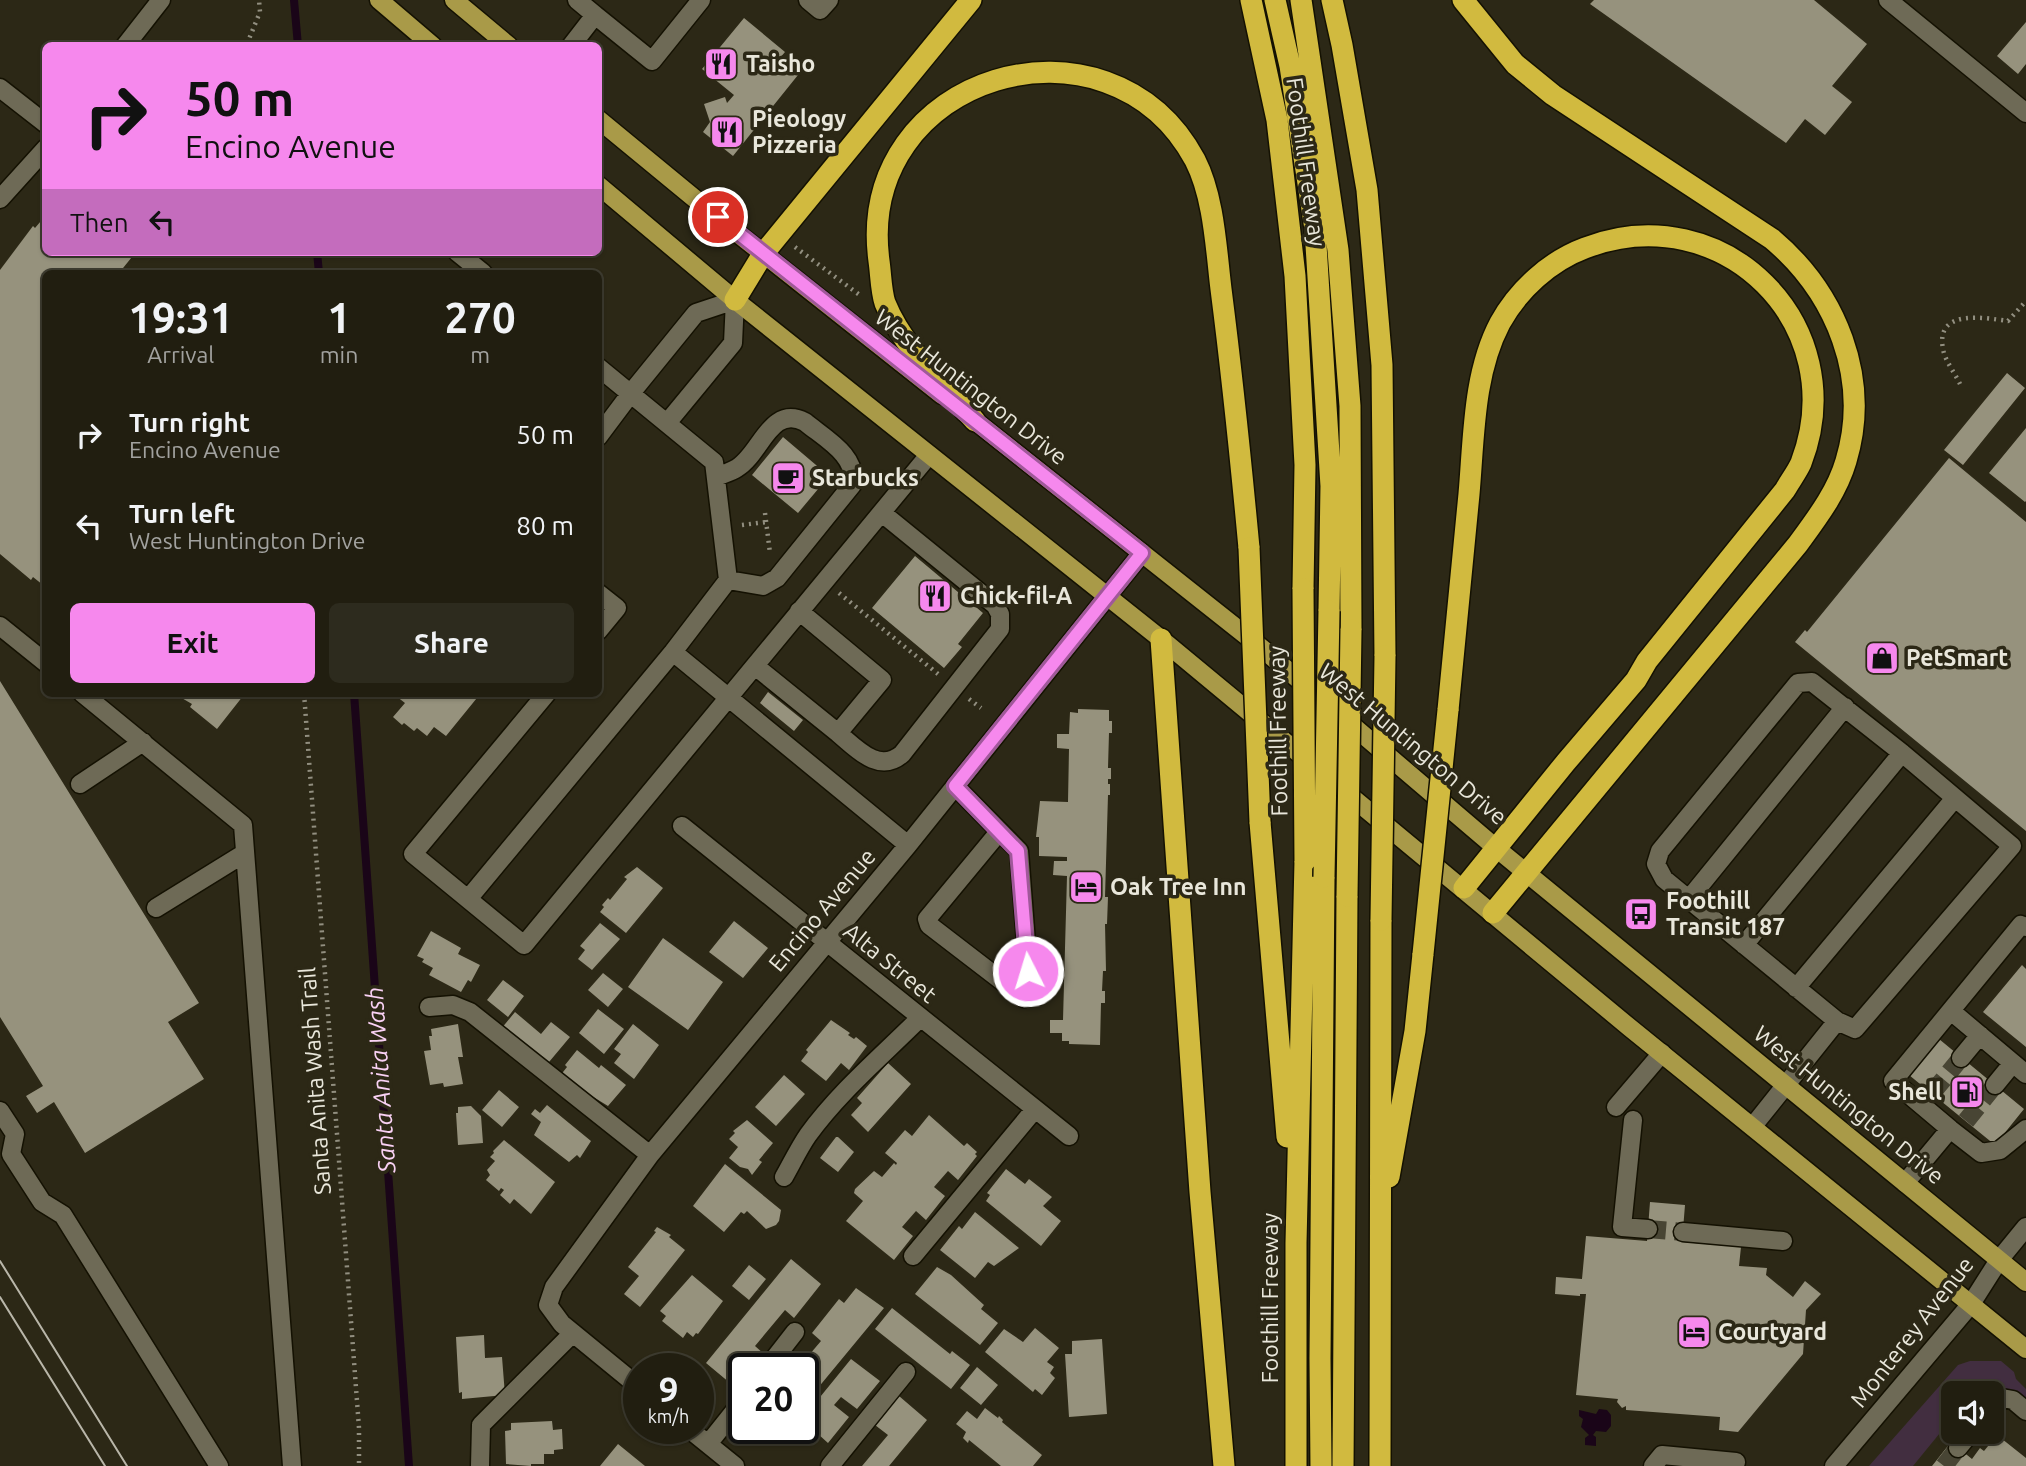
<!DOCTYPE html>
<style>
:root{--surface:#211e10;--page:#2d2b1e;--text:#f1f3f6;--muted:#a2a29f;--line:#3e3c30;--accent:#f688ed}
body{margin:0;font-family:Ubuntu,sans-serif;background:var(--page);color:var(--text);height:100vh;display:flex;flex-direction:column;font-size:26px;white-space:nowrap}
*{box-sizing:border-box;margin:0}
p{font-size:23px;color:var(--muted)}
.icon{flex:none;width:38px;height:38px;fill:none;stroke:currentColor;stroke-width:2;stroke-linecap:round;stroke-linejoin:round}
.map{position:relative;flex:1;overflow:hidden}
.side{position:absolute;left:42px;top:270px;width:560px;height:427px;display:flex;flex-direction:column;background:var(--surface);border-radius:10px;box-shadow:0 2px 5px #0004,0 0 0 2px var(--line)}
.side>*{flex:none}
.banner{position:absolute;left:42px;top:42px;width:560px;height:214px;border-radius:10px;box-shadow:0 2px 5px #0004,0 0 0 2px var(--line);background:#f688ed;color:#111;overflow:hidden}
.buttons{position:absolute;left:1941px;top:1381px;display:grid;gap:14px}
.buttons a{display:grid;place-items:center;width:63px;height:63px;border-radius:10px;background:var(--surface);box-shadow:0 2px 5px #0004,0 0 0 2px var(--line);font-size:35px}
.speed{position:absolute;left:623px;top:1353px;display:flex;gap:14px;font-size:35px;font-weight:700;text-align:center}
.speed>*{display:grid;place-content:center;width:91px;height:91px;border-radius:50%;background:var(--surface);box-shadow:0 2px 5px #0004,0 0 0 2px var(--line);line-height:1}
.speed small{font-size:18px;font-weight:400}
.speed .limit{border:4px solid #111;border-radius:10px;background:#fff;color:#111}
.pin{position:absolute;display:grid;place-items:center;width:60px;height:60px;color:#fff;margin:-30px;border:4px solid #fff;border-radius:50%;box-shadow:0 2px 7px #0007}
.me{position:absolute;width:77px;margin:-38px;rotate:355deg;stroke-linejoin:round;filter:drop-shadow(0 0 5px #0008)}
.turn{display:flex;align-items:center;gap:24px;height:147px;padding:0 28px;font-size:32px}
.turn .icon{width:91px;height:91px;stroke-width:2.5}
.turn b{display:block;font-size:49px;line-height:60px}
.then{display:flex;align-items:center;height:66px;padding:0 28px;background:#0003;gap:14px;font-size:26px}
.eta{display:flex;justify-content:space-evenly;align-items:center;height:119px;text-align:center}
.eta b{font-size:42px;font-weight:700;line-height:49px}
.cta{display:flex;gap:14px;margin-top:auto;padding:14px 28px}
.cta a{flex:1;height:80px;border-radius:10px;background:var(--accent);color:#111;font-size:28px;font-weight:700;line-height:80px;text-align:center}
.cta a+a{background:var(--page);color:var(--text)}
ul{padding:0;list-style:none}
li{display:flex;align-items:center;gap:21px;height:91px;padding:0 28px}
li div{flex:1}
li b{display:block;font-size:26px}
li em{font-style:normal}
.map>svg:first-child{display:block}
.green{fill:#422e40}
.water{fill:#1a0518}
.lines{fill:none;stroke-linecap:round;stroke-linejoin:round}
.stream{stroke:#1a0518;stroke-width:8}
.building{fill:#96927d}
.minor-tunnel{stroke:#484534;stroke-width:18;stroke-dasharray:18 9;stroke-linecap:butt}
.minor-casing{stroke:#141102;stroke-width:21}
.major-casing{stroke:#141102;stroke-width:21}
.highway-casing{stroke:#141102;stroke-width:24}
.path{stroke:#928f80;stroke-width:4.5;stroke-dasharray:2 5;stroke-linecap:butt}
.minor{stroke:#6e6a56;stroke-width:18}
.major{stroke:#a99a48;stroke-width:18}
.highway{stroke:#d1ba3f;stroke-width:21}
.tram{stroke:#b9b6a9;stroke-width:2}
.highway-bridge-casing{stroke:#141102;stroke-width:24;stroke-linecap:butt}
.highway-bridge{stroke:#d1ba3f;stroke-width:21}
.route-casing{stroke:#a0589a;stroke-width:18}
.route{stroke:#f688ed;stroke-width:12}
.labels{text-anchor:middle;stroke-width:7;stroke-linejoin:round;paint-order:stroke}
.poi-label{font-size:23px;font-weight:bold;fill:#e9e7db;stroke:#2c2816;text-anchor:start}
.street-label{font-size:23px;fill:#e9e7db;stroke:#2c2816}
.water-label{font-size:24px;font-style:italic;fill:#f9d1f4;stroke:#2c2816}
</style>
<div class="map">
<svg width="2026" height="1466" viewBox="0 0 2026 1466">
<rect width="100%" height="100%" fill="#2c2816"/>
<!-- green -->
<path class="green" d="M1970 1361H2001L2014 1372 2016 1379 2026 1389V1405C1991 1375 1992 1393 1953 1393V1417L1913 1466H1869L1958 1365Z"/>
<!-- water -->
<path class="water" d="M1599 1409 1607 1410 1611 1415V1426L1606 1432 1596 1431 1593 1435 1596 1437V1446L1585 1445V1438L1589 1435 1581 1427 1583 1419 1579 1416V1410L1596 1414Z"/>
<g class="lines">
<!-- stream -->
<path class="stream" d="M294 0 298 46
M317 252 319 273
M354 693 409 1466"/>
</g>
<!-- building -->
<path class="building" d="M1594 0H1814L1867 44 1832 86 1852 102 1825 135 1805 119 1786 143 1590 4Z
M744 18 785 52 779 59 798 75 733 156 703 132 710 122 704 104 725 97 727 103 734 95 702 69Z
M2026 22V64L2018 74 1997 56Z
M46 215V252H136L119 273H46V591L41 588 43 585 33 577 31 580 0 554V270L33 226 35 228Z
M2007 373 2025 388 1963 465 1944 450Z
M2026 428V501L2025 502 1989 473Z
M783 437 829 476 798 513 752 475Z
M1949 458 2026 522V831L1795 642 1805 630 1807 632Z
M915 556 983 613 958 644 962 647 944 668 872 608Z
M0 681 199 1003 168 1022 204 1079 85 1153 54 1102 37 1113 26 1096 43 1086 0 1017Z
M768 692 803 720 794 731 760 703Z
M173 693H239L243 696 217 729 190 707 192 704Z
M392 693H481L446 736 434 727 427 736 417 728 414 731 404 723 402 725 393 717 405 703Z
M1078 709 1109 710V721H1112V733H1109L1108 768H1111V779H1108V784H1110V795H1108L1105 897H1108L1107 924H1105L1106 971H1103L1102 991H1105V1003H1101L1100 1045 1069 1044V1041H1062V1033H1050V1020H1063L1067 876 1053 875 1054 861H1067V857L1039 856V837H1036L1040 801 1068 802 1069 749 1057 748V734H1069L1070 712 1078 713Z
M637 867 663 888 626 933 600 912 604 907 602 905 608 898 610 900 627 879 624 877Z
M734 921 768 948 743 978 709 952Z
M600 923 620 939 592 970 578 959 585 950 580 946Z
M431 931 461 948 458 954 480 965 471 982 468 980 461 992 429 975 433 968 422 962 424 959 417 956Z
M663 938 723 982 688 1030 628 987Z
M2022 965 2026 969V1047L1983 1012Z
M603 973 623 989 608 1007 588 990Z
M503 980 524 996 508 1017 487 1000Z
M598 1009 624 1029 604 1054 579 1033Z
M515 1012 541 1034 551 1022 570 1037 544 1068 501 1029Z
M831 1020 850 1033 848 1035 854 1039 856 1037 867 1046 849 1070 841 1063 826 1081 801 1061 808 1052 806 1050Z
M458 1024 463 1057H458L463 1084 444 1087 443 1083 430 1085 424 1051 431 1050 429 1036H432L431 1029Z
M633 1024 659 1045 634 1079 614 1063 621 1054 614 1049Z
M1939 1039 2024 1109 1995 1145 1909 1075Z
M577 1050 599 1068 601 1065 626 1085 608 1106 590 1095 586 1100 559 1077 567 1067 565 1065Z
M888 1063 911 1084 868 1132 851 1115 862 1103 857 1098Z
M784 1075 805 1094 776 1126 755 1107Z
M499 1090 519 1107 502 1127 482 1110Z
M547 1105 591 1141 580 1158 577 1155 569 1162 534 1135 541 1122 531 1114 535 1109 540 1113Z
M471 1106 481 1116 483 1143 458 1145 456 1113H458V1107Z
M929 1115 964 1146 967 1143 977 1152 975 1154 977 1156 958 1180 948 1171 934 1187 945 1196 926 1220 916 1211 902 1227 913 1236 894 1260 846 1221 863 1201 854 1193 855 1189 874 1171 882 1177 894 1163 896 1165 897 1163 885 1153 905 1130 912 1136Z
M747 1120 773 1143 759 1160 762 1162 752 1175 748 1169 740 1167 729 1158 738 1147 729 1139 735 1133 733 1131Z
M836 1137H838L854 1152 838 1172 820 1158Z
M504 1140 555 1182 531 1214 514 1199 510 1204 500 1195 504 1190 501 1188 499 1191 486 1180 490 1175 487 1170 495 1161 490 1157 494 1153 493 1151Z
M725 1164 781 1210 779 1221 776 1225 766 1229 747 1211 744 1214 741 1212 724 1232 693 1206Z
M1006 1169 1025 1184 1029 1179 1052 1197 1043 1206 1061 1221 1041 1246 986 1201 990 1195 987 1193Z
M1650 1202 1685 1205 1682 1242 1741 1247 1739 1266 1767 1268 1766 1275 1793 1297 1805 1281 1821 1294 1806 1310 1803 1354 1738 1432 1719 1430 1720 1417 1626 1410V1406L1622 1408 1617 1402 1618 1399 1576 1395 1586 1294H1580V1296L1555 1294 1556 1277 1582 1279 1586 1236 1647 1241Z
M975 1212 1019 1248 994 1266 988 1262 975 1278 940 1250 959 1226 962 1229Z
M657 1227 671 1235 669 1237 685 1250 640 1307 624 1294 639 1276 628 1267 656 1232 654 1231Z
M791 1259 821 1284 794 1318 785 1310 755 1346 764 1354 752 1368H744V1379L736 1388 706 1363Z
M749 1265 766 1279 749 1300 732 1286Z
M937 1267 951 1275 984 1305 981 1309 998 1323 980 1345 915 1294Z
M692 1275 723 1301 698 1334 696 1333 693 1337 687 1332 683 1338 662 1321 666 1316 660 1311Z
M856 1288 884 1308 803 1406V1368H798L821 1341 812 1333 839 1299 844 1303Z
M892 1308 950 1354 952 1351 970 1365 951 1389 875 1329Z
M1035 1328 1059 1348 1047 1362 1054 1367 1050 1373 1055 1378 1042 1395 1035 1389 1033 1392 985 1352 1004 1329 1023 1342Z
M484 1335 485 1358 502 1357 505 1395 462 1399V1392L459 1393 456 1337Z
M1102 1339 1107 1414 1069 1417 1065 1354H1072V1341Z
M851 1359 880 1381 857 1409 841 1397 834 1405 849 1417 828 1443 818 1434 811 1442 793 1428H803V1418Z
M977 1367 998 1385 981 1405 960 1388Z
M899 1396 927 1420 889 1466H862L888 1435 875 1425Z
M985 1408 998 1418 999 1416 1003 1420 1002 1422 1042 1455 1033 1466H1001L969 1440 968 1443 963 1438 966 1432 956 1424 967 1411 977 1419Z
M552 1421 553 1430 562 1429 563 1449 554 1450V1454H544V1464H531V1466L506 1464 505 1431 511 1430V1423Z
M1997 1435 2026 1458V1466H1932L1951 1442 1972 1459 1980 1448 1984 1451Z
M618 1444 645 1466H600Z"/>
<g class="lines">
<!-- minor-tunnel -->
<path class="minor-tunnel" d="M1932 1093 1961 1058
M1966 1121 1995 1085
M1648 1229 1683 1232
M1944 1466 1958 1448"/>
<!-- minor casing -->
<g class="minor-casing">
<path id="minor" d="M808 0 820 10 829 0
M1888 0 2026 113
M595 15 652 61 701 0
M125 46 161 0
M571 46 595 15 577 0
M0 88 46 124
M0 199 46 148
M457 252 483 273
M598 437 631 393 696 313 735 300 733 343 667 423
M716 477C723 474 731 472 737 468 761 454 770 404 805 422 824 438 859 456 852 485L777 578 763 586 728 580
M598 593 617 608 598 631
M0 626 46 663
M673 652 908 845
M755 666 838 733 882 680 799 611
M82 693 243 825 292 1466
M547 693 413 854 524 945 929 455
M838 733C857 749 879 774 902 754L1000 629V614L995 605 882 513
M80 784 143 742
M955 786 1019 851 1030 994 1024 998 929 925 927 919 999 832
M682 826 1069 1136
M468 899 673 652 728 580 714 462 598 367
M1689 899 1845 707
M156 908 245 853
M1744 945 1902 753
M1796 988 1955 798
M429 1007 453 1005 470 1012 650 1155
M1951 1011 2026 1074
M1961 1058 1980 1035
M1995 1085 2013 1063
M1616 1107 1662 1053
M0 1111 15 1134 11 1154 42 1202 63 1215 219 1466
M1633 1120 1622 1227 1648 1229
M1753 1126 1837 1021 1855 1029 2012 846 1902 753 1812 682 1798 683 1660 851 1656 864 1664 879 1837 1021
M1950 1129 1893 1081 2021 925 2026 927
M784 1177C792 1163 799 1148 808 1135 840 1091 882 1056 920 1018
M1905 1183 1950 1129 1981 1153 2000 1150 2026 1129
M1683 1232 1783 1241
M913 1256 1035 1109
M767 1368 795 1332
M639 1387 562 1324 548 1305 554 1287 650 1155 908 845 1142 553
M1992 1406 2002 1398 2013 1400 2026 1411
M688 1428 735 1466
M708 1444 744 1399
M1958 1448 1971 1432
M480 1466 481 1425 573 1333
M830 1466 906 1372
M1653 1466 1662 1455 1736 1462
M1834 1466 1971 1304 1999 1260 2026 1227"/>
</g>
<!-- major casing -->
<g class="major-casing">
<path id="major" d="M379 0 433 46
M454 0 509 46
M598 119 717 217 942 395
M598 185 735 300 1161 639 1629 1027 2026 1349
M964 412 1258 645 1496 848 2026 1282"/>
</g>
<!-- highway casing -->
<g class="highway-casing">
<path id="highway" d="M1251 0 1277 120 1295 276 1305 465 1303 589
M1275 0 1290 66 1315 229 1331 486 1329 611
M1301 0 1338 250 1350 406 1351 630
M1332 0 1342 45 1367 190 1382 365 1385 656
M1463 0 1515 64 1553 95 1772 239C1836 293 1871 378 1846 461 1837 492 1817 518 1798 544L1493 913
M735 300 763 254 971 0
M975 421C944 385 903 348 885 303 881 291 881 275 879 261 854 74 1109 0 1195 160 1214 197 1216 248 1221 289 1232 375 1241 462 1249 548
M1161 639 1200 1192 1224 1466
M1448 710C1455 638 1462 566 1469 494 1474 438 1473 374 1500 323 1518 290 1550 261 1585 248 1723 195 1854 325 1801 463 1797 472 1790 481 1785 490L1647 661 1636 680 1566 762 1464 888
M1260 822 1287 1137
M1389 1177 1415 1031 1423 954
M1296 1466V1243L1305 861
M1321 1466 1320 1359 1324 877
M1343 1466 1347 896
M1380 1466 1381 920"/>
</g>
<!-- path -->
<path class="path" d="M247 44 260 12 259 0
M795 247 861 296
M1960 384C1955 373 1945 361 1943 349 1935 308 1985 318 2008 321L2026 301
M765 513 770 553
M742 525 766 522
M839 593 938 674
M304 693 359 1428V1466
M969 699 981 708"/>
<!-- minor -->
<use href="#minor" class="minor"/>
<!-- major -->
<use href="#major" class="major"/>
<!-- highway -->
<use href="#highway" class="highway"/>
<!-- tram -->
<path class="tram" d="M0 1261 127 1466
M0 1297 105 1466"/>
<!-- highway-bridge casing -->
<g class="highway-bridge-casing">
<path id="highway-bridge" d="M1249 548 1260 822
M1303 589 1305 861
M1324 877 1329 611
M1347 896 1351 630
M1381 920 1385 656
M1423 954 1448 710"/>
</g>
<!-- highway-bridge -->
<use href="#highway-bridge" class="highway-bridge"/>
</g>
<g class="lines">
<!-- route casing -->
<g class="route-casing">
<path id="route" d="M718 217 1142 553 955 786 1018 851 1028 971"/>
</g>
<!-- route -->
<use href="#route" class="route"/>
</g>
<!-- icons -->
<defs>
<g id="restaurant-square" transform="scale(1.75)"><rect x="-9" y="-9" width="18" height="18" rx="4" fill="#f688ed" stroke="#2c2816"/><path d="M-5-6h1v4h1v-4h1v4h1v-4h1v5L-1.5 .5V6h-2V.5L-5-1ZM5-6V6H3V1.5H1.5Q1.5-4 5-6Z" fill="#111"/></g>
<g id="cafe-square" transform="scale(1.75)"><rect x="-9" y="-9" width="18" height="18" rx="4" fill="#f688ed" stroke="#2c2816"/><path d="M-5.5-4.5H6V0H3Q3 3.5 0 3.5H-2.5Q-5.5 3.5-5.5 0ZM3-3.2v2h1.7v-2ZM-6 4.5H4V6H-6Z" fill="#111"/></g>
<g id="shop-square" transform="scale(1.75)"><rect x="-9" y="-9" width="18" height="18" rx="4" fill="#f688ed" stroke="#2c2816"/><path d="M-5-2.5h2.3a2.7 3.5 0 0 1 5.4 0H5L5.5 6h-11ZM-1.5-2.5h3a1.5 2.3 0 0 0-3 0Z" fill="#111"/></g>
<g id="hotel-square" transform="scale(1.75)"><rect x="-9" y="-9" width="18" height="18" rx="4" fill="#f688ed" stroke="#2c2816"/><path d="M-6-4.5h1.5V1H6V5H4.5V3h-9V5H-6ZM-4 0a1.8 1.8 0 1 1 3.6 0ZM.5 0V-2.5h3Q6-2.5 6 0Z" fill="#111"/></g>
<g id="bus-square" transform="scale(1.75)"><rect x="-9" y="-9" width="18" height="18" rx="4" fill="#f688ed" stroke="#2c2816"/><path d="M-5-6H5V4H4V6H2V4H-2V6H-4V4H-5ZM-3.5-4V0h7V-4ZM-3.5 1.2v1.5H-2V1.2ZM2 1.2v1.5H3.5V1.2Z" fill="#111"/></g>
<g id="fuel-square" transform="scale(1.75)"><rect x="-9" y="-9" width="18" height="18" rx="4" fill="#f688ed" stroke="#2c2816"/><path d="M-5.5-6h7V0h2V4h1.3V-2.5L3-4.5l.8-.8L6-3V5H2.5V1h-1V6h-7ZM-4.2-4.7v3.2H.2V-4.7Z" fill="#111"/></g>
</defs>
<g fill-rule="evenodd">
<use href="#restaurant-square" x="721" y="64"/>
<use href="#restaurant-square" x="727" y="132"/>
<use href="#cafe-square" x="788" y="478"/>
<use href="#restaurant-square" x="935" y="596"/>
<use href="#shop-square" x="1882" y="658"/>
<use href="#hotel-square" x="1086" y="887"/>
<use href="#bus-square" x="1641" y="914"/>
<use href="#fuel-square" x="1967" y="1092"/>
<use href="#hotel-square" x="1694" y="1332"/>
</g>
<g class="labels">
<!-- poi labels -->
<g class="poi-label">
<text x="746" y="72">Taisho</text>
<text x="752" y="127">Pieology<tspan x="752" dy="26">Pizzeria</tspan></text>
<text x="812" y="486">Starbucks</text>
<text x="960" y="604">Chick-fil-A</text>
<text x="1906" y="666">PetSmart</text>
<text x="1110" y="895">Oak Tree Inn</text>
<text x="1666" y="909">Foothill<tspan x="1666" dy="26">Transit 187</tspan></text>
<text x="1942" y="1100" text-anchor="end">Shell</text>
<text x="1718" y="1340">Courtyard</text>
</g>
<!-- street labels -->
<g class="street-label">
<text transform="translate(1306 162) rotate(82)" y="8">Foothill Freeway</text>
<text transform="translate(971 387) rotate(38)" y="8">West Huntington Drive</text>
<text transform="translate(1278 731) rotate(-91)" y="8">Foothill Freeway</text>
<text transform="translate(1413 744) rotate(40)" y="8">West Huntington Drive</text>
<text transform="translate(822 910) rotate(-50)" y="8">Encino Avenue</text>
<text transform="translate(890 963) rotate(39)" y="8">Alta Street</text>
<text transform="translate(315 1081) rotate(-94)" y="8">Santa Anita Wash Trail</text>
<text transform="translate(1849 1105) rotate(39)" y="8">West Huntington Drive</text>
<text transform="translate(1270 1298) rotate(-90)" y="8">Foothill Freeway</text>
<text transform="translate(1912 1332) rotate(-52)" y="8">Monterey Avenue</text>
</g>
<!-- water labels -->
<g class="water-label">
<text transform="translate(381 1080) rotate(-94)" y="8">Santa Anita Wash</text>
</g>
</g>
</svg>
<div class="buttons">
<a><svg class="icon" aria-label="sound" viewBox="0 0 24 24"><path d="M4 9h4l5-4v14l-5-4H4zM17 9q2 3 0 6"/></svg></a>
</div>
<div class="speed"><div>9<small>km/h</small></div><div class="limit">20</div></div>
<div class="pin" style="left:718px;top:217px;background:#d93025"><svg class="icon" aria-label="arrive" viewBox="0 0 24 24"><path d="M6 21V4h12l-3 4 3 4H6"/></svg></div>
<svg class="me" style="left:1028px;top:971px" viewBox="-20 -20 40 40"><circle r="17" fill="#f688ed" stroke="#fff" stroke-width="3"/><path d="M0-11L8 9 0 5-8 9z" fill="#fff"/></svg>
<div class="banner">
<div class="turn"><svg class="icon" aria-label="right" viewBox="0 0 24 24"><path d="M7 20v-9h11M14 6l5 5-5 5"/></svg><div><b>50 m</b>Encino Avenue</div></div>
<div class="then">Then<svg class="icon" aria-label="left" viewBox="0 0 24 24"><path d="M17 20v-9H6M10 6l-5 5 5 5"/></svg></div>
</div>
<section class="side">
<div class="eta">
<div><b>19:31</b><p>Arrival</p></div>
<div><b>1</b><p>min</p></div>
<div><b>270</b><p>m</p></div>
</div>
<ul>
<li><svg class="icon" aria-label="right" viewBox="0 0 24 24"><path d="M7 20v-9h11M14 6l5 5-5 5"/></svg><div><b>Turn right</b><p>Encino Avenue</p></div><em>50 m</em></li>
<li><svg class="icon" aria-label="left" viewBox="0 0 24 24"><path d="M17 20v-9H6M10 6l-5 5 5 5"/></svg><div><b>Turn left</b><p>West Huntington Drive</p></div><em>80 m</em></li>
</ul>
<div class="cta"><a>Exit</a><a>Share</a></div>
</section>
</div>
